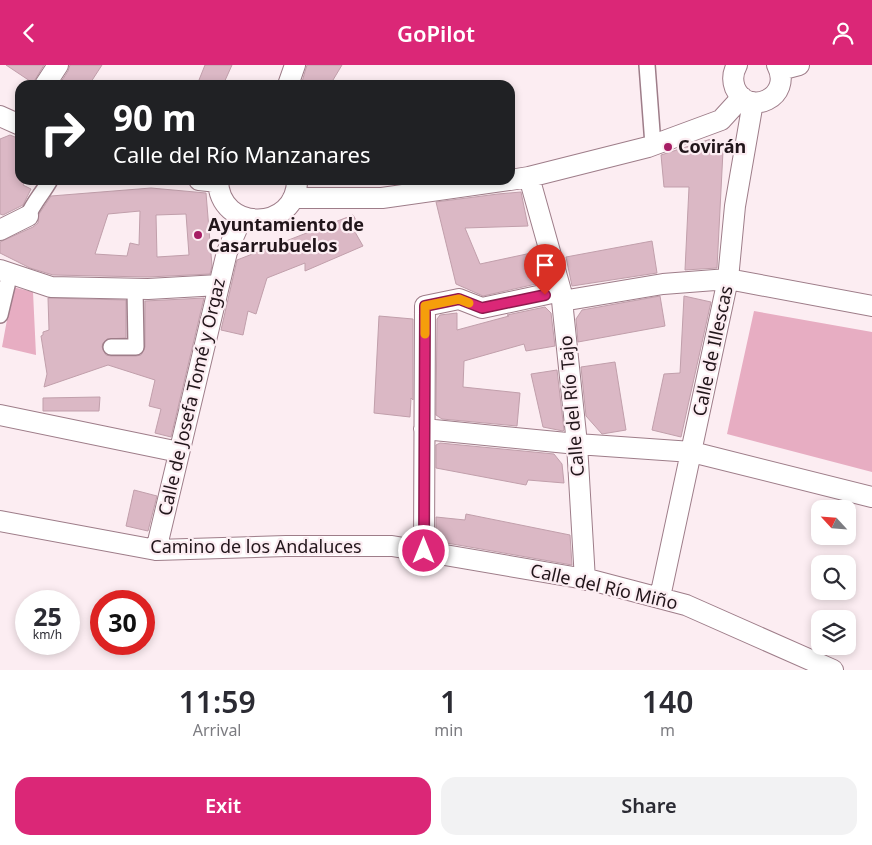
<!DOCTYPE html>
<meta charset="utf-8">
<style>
:root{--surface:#fff;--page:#f2f2f3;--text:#2b2b33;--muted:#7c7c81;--accent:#db2777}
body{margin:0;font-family:"Noto Sans",sans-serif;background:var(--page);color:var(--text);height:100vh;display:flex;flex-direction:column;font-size:19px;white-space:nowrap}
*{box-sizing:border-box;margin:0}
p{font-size:16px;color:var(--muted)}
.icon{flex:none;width:28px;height:28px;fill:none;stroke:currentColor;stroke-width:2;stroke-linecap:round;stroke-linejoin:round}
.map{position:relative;height:605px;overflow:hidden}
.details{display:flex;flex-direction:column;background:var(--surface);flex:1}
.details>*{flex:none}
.banner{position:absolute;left:15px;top:15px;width:500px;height:105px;border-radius:15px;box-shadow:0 2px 8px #0003;background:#202124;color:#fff;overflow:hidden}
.needle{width:32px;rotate:296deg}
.controls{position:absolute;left:811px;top:435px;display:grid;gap:10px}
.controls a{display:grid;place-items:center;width:45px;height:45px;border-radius:10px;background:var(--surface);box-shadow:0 2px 8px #0003;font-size:25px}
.speed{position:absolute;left:15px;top:525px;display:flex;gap:10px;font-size:25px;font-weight:700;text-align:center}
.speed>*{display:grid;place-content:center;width:65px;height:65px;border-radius:50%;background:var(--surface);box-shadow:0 2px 8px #0003;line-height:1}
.speed small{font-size:12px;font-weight:400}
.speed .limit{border:8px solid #d22;background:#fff;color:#111}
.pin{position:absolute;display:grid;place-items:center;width:42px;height:42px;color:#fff;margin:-51px -21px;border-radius:50% 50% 50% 0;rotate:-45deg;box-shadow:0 0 5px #0007}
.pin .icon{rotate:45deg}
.me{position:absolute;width:55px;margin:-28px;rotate:0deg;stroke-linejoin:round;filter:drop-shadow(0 0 4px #0008)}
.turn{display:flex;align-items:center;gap:18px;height:105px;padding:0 15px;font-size:22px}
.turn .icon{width:65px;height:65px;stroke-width:2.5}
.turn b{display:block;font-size:35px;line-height:42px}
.eta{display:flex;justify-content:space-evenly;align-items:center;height:85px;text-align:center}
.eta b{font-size:30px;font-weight:600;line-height:35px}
.action{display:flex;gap:10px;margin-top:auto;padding:10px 15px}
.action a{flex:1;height:58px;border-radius:15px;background:var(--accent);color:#fff;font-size:20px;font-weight:600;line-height:58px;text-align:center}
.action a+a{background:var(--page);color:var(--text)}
header{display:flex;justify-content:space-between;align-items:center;height:65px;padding:0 15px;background:var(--accent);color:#fff;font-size:22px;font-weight:600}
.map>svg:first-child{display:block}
.green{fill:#e7adc2}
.building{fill:#dbb8c5;stroke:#c19fab;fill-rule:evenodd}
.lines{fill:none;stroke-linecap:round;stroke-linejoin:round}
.pedestrian-casing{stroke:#9e7d89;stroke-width:18}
.minor-casing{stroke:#9e7d89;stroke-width:22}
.pedestrian{stroke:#fff;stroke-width:15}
.minor{stroke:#fff;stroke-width:20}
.route-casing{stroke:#8e194d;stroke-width:12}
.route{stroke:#db2777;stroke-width:9}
.slow{stroke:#f59e0b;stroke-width:9}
.poi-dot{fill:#a61d64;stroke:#fcedf2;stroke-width:2}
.labels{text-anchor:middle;stroke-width:4.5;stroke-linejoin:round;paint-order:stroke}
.poi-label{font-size:18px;font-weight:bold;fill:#21151a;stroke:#fcedf2;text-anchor:start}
.street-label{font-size:18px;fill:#21151a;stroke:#fcedf2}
</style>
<header><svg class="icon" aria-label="back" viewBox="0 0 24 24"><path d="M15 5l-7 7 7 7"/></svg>GoPilot<svg class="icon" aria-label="person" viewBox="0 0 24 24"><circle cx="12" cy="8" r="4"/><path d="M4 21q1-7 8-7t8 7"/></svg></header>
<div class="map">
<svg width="872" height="605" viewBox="0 0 872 605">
<rect width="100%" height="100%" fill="#fcedf2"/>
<!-- green -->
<path class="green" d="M13 222 33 227 36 290 2 282Z
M754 246 872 267V407L727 369Z"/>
<!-- building -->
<path class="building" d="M6 0H44L33 18Z
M70 0H102L89 20H59L68 6Z
M205 0H232L223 20H197Z
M307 0H342L330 20H301Z
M10 70 20 74V115H25L23 120 31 124 23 140 3 150 0 149V74Z
M711 74 723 86 717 203 685 205 689 122H664L661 90Z
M151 123 206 128 212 201 210 209 148 212 53 210 30 203 0 188V177L33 162 38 158 39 149 51 131ZM140 146 139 180 130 178 127 191 95 189 108 149ZM186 149 189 190 157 192 156 150Z
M521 127 528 161 465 163 480 199 536 187 545 217 483 231 456 219 436 137 498 129Z
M353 150 361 164 355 167 363 181 305 206V198L267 213 256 249 248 246 243 270 221 265 237 195Z
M652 176 657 208 572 221 566 192Z
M660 231 665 261 578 277 576 254 582 245Z
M684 231 711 237 681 372 652 365 664 309 680 308Z
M48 233 126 235V273L107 274 103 278 102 282 106 290 111 291H136L141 290 145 282V236L204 233 171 372 155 368 161 344 149 341 155 315 108 300 44 322 47 309 41 271 43 270V267L49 265Z
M545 242 551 248 555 281 526 286 524 279 464 296 463 322 520 328 517 361 442 354 436 350 437 254 440 250 457 248V265L509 251 507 250Z
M379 251 413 254V335L411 333 410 352 374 348Z
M615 297 626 365 602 369 586 351 581 302Z
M557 305 564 365 563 366 543 362 531 309Z
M100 332 99 346H43V333Z
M440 378 554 389 562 399 564 418 528 415 526 420 436 403V380Z
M134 425 157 431 148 466 126 461Z
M466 449 570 470 572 500 441 477 436 471V452L465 455Z"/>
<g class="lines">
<!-- pedestrian casing -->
<g class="pedestrian-casing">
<path id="pedestrian" d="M647 0 653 80
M28 151C33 138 43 128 50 115
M0 250 10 208
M111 282H136L135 224"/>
</g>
<!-- minor casing -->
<g class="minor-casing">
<path id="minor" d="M737 0C733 7 732 15 735 23 748 53 794 32 777 0
M780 5 799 0
M45 20 58 0
M288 20 295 0
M0 51 20 60
M529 112 561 226 577 379 585 515
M199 115 218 117
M218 115C219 168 297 167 297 115
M510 115 529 112 648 82 721 55 742 32
M293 133H382L509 115
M0 165 28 151
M0 205 51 222 148 224 219 220
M562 236 663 219 728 214 872 241
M0 350 179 387
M424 364 577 379 692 387 872 432
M0 456 156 485 286 481H392L591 515 686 540 833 605
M156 485 227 187 242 152
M424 486 425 241 459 234 482 243 561 226
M660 532 728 214 735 141 753 37"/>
</g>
<!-- pedestrian -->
<use href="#pedestrian" class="pedestrian"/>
<!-- minor -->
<use href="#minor" class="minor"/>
</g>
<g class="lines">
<!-- route casing -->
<g class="route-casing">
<path id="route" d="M424 486 425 241 459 234 482 243 545 230"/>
</g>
<!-- route -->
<use href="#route" class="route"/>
<!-- slow -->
<path class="slow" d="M425 269V241L459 234 469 238"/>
</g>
<!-- markers -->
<g class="poi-dot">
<circle cx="668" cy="82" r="5"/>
<circle cx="198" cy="170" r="5"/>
</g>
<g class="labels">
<!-- poi labels -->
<g class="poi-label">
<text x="678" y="88">Covirán</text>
<text x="208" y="166">Ayuntamiento de<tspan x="208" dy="21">Casarrubuelos</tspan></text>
</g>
<!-- street labels -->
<g class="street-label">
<text transform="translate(713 286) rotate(-78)" y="6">Calle de Illescas</text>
<text transform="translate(192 332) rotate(-77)" y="6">Calle de Josefa Tomé y Orgaz</text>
<text transform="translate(572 341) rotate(-95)" y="6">Calle del Río Tajo</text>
<text x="256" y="488">Camino de los Andaluces</text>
<text transform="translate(604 522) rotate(13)" y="6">Calle del Río Miño</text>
</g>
</g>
</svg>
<div class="controls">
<a><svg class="needle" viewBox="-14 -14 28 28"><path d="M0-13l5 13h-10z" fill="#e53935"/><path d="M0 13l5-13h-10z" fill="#7c7c81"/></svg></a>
<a><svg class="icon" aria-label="search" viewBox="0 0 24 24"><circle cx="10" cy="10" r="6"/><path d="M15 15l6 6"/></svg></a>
<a><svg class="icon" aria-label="layers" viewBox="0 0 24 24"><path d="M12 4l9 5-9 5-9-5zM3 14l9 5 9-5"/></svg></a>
</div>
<div class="speed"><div>25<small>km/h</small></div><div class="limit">30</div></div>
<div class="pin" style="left:545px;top:230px;background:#d93025"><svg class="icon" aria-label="arrive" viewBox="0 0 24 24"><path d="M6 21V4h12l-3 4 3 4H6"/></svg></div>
<svg class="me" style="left:424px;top:486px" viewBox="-20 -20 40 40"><circle r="17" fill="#db2777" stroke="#fff" stroke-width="3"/><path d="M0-11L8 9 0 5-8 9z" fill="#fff"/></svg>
<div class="banner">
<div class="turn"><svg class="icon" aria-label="right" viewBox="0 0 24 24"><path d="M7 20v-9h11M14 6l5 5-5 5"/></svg><div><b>90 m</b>Calle del Río Manzanares</div></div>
</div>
</div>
<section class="details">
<div class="eta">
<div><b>11:59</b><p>Arrival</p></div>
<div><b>1</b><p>min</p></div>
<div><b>140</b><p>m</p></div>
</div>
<div class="action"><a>Exit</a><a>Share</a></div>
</section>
